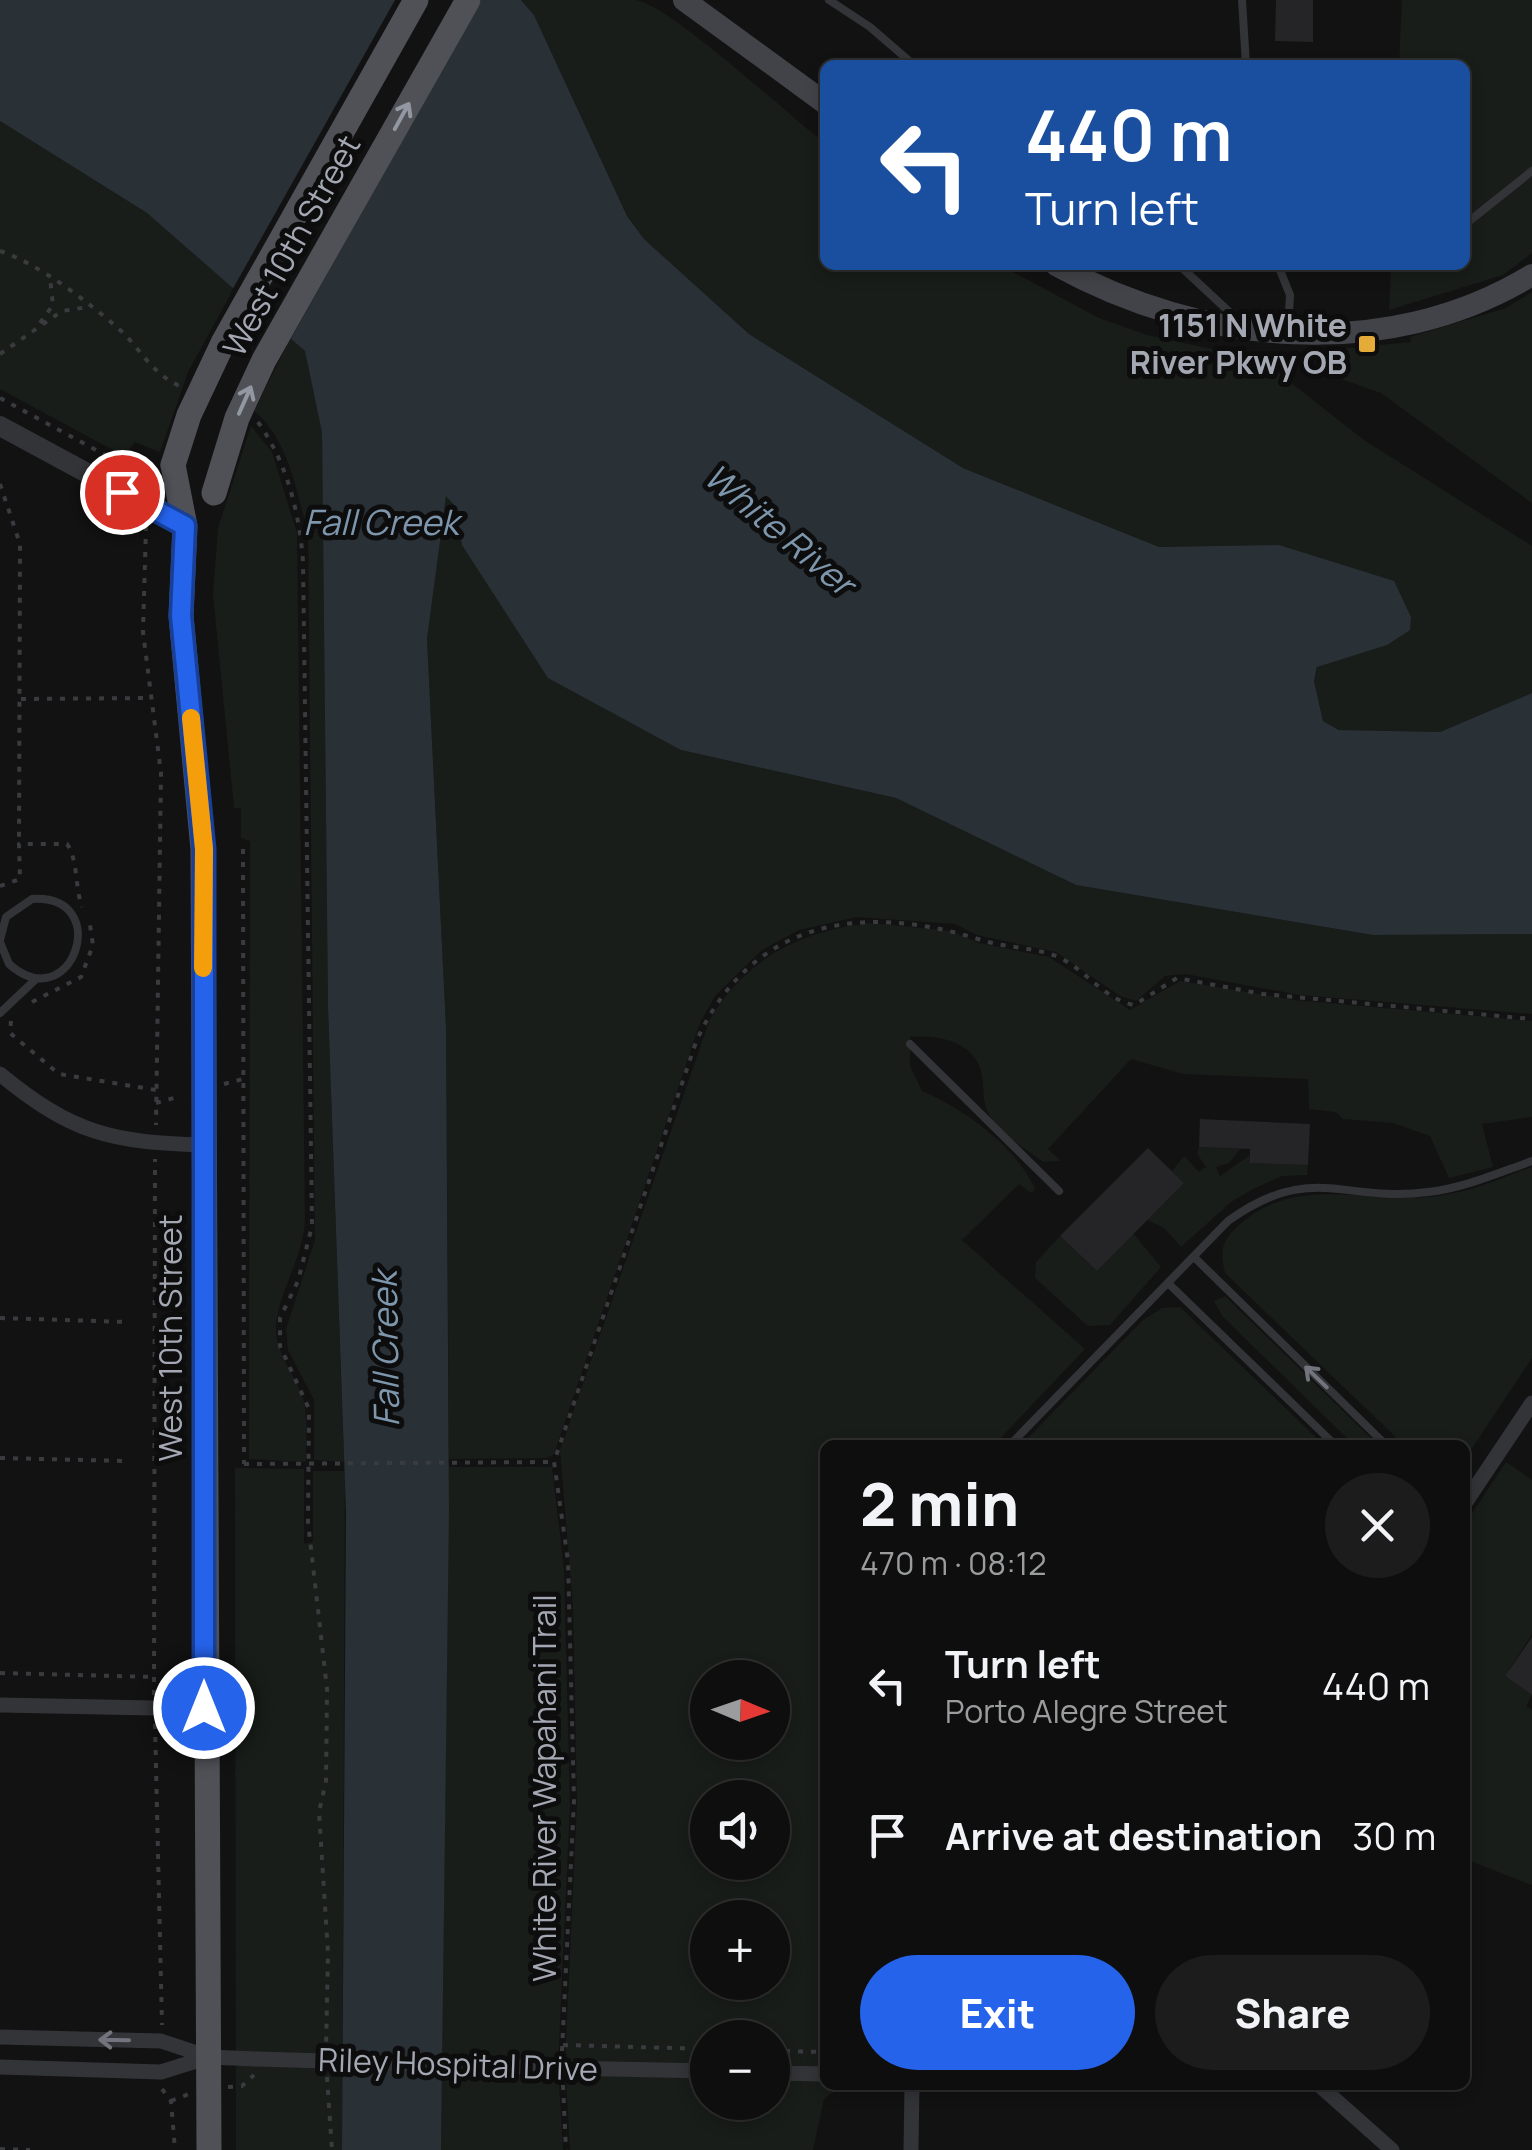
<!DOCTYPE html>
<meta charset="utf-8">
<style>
:root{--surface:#0e0e0e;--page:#1c1c1c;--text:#f1f3f6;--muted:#9b9c9e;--line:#2e2e2e;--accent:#2563eb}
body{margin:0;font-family:Manrope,sans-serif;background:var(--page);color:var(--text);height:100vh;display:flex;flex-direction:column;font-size:38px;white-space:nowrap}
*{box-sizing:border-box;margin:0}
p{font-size:32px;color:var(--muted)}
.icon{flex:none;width:55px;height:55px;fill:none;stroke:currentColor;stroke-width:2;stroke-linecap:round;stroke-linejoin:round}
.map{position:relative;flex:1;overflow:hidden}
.side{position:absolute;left:820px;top:1440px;width:650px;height:650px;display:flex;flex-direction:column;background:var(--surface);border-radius:15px;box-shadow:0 5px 15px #0003,0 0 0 2px var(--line)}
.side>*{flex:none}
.guide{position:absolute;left:820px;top:60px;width:650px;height:210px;border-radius:15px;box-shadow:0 5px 15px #0003,0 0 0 2px var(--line);background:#1a4fa0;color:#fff;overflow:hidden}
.needle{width:65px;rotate:92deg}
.buttons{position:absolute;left:690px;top:1660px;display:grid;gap:20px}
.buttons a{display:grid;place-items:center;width:100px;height:100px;border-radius:50%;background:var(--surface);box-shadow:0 5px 15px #0003,0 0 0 2px var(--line);font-size:50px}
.pin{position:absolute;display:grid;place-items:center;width:85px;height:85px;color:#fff;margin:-42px;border:5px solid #fff;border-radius:50%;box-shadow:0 2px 10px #0007}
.me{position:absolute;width:110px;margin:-55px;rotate:0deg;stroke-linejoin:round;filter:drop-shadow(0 0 8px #0008)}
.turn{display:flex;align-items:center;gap:35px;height:210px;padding:0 40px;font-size:45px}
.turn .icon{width:130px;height:130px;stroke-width:2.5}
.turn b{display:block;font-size:70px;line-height:85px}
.round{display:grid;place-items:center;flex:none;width:105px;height:105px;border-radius:52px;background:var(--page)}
.overview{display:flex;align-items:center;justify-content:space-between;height:170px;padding:0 40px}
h1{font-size:60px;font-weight:800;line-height:75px}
.cta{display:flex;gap:20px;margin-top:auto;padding:20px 40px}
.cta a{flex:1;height:115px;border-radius:60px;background:var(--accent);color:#fff;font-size:40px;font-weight:800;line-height:115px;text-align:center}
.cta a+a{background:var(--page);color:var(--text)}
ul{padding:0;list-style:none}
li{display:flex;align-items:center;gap:30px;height:150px;padding:0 40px}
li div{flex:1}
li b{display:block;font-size:38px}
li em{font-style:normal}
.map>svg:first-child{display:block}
.green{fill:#181d19;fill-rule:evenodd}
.water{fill:#293036}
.pier{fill:#121213}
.building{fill:#252527}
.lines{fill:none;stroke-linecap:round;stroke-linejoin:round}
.path{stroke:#393b3f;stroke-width:4;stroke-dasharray:5 8;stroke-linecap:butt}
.service{stroke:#333438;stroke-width:8}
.minor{stroke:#333438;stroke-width:15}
.tertiary{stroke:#333438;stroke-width:20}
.secondary{stroke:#414348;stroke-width:22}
.primary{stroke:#4f5157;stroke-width:25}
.path-bridge{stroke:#393b3f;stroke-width:4;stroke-dasharray:5 8;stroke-linecap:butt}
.minor-bridge{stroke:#333438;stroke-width:15}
.primary-bridge{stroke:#4f5157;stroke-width:25}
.oneway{stroke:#9397a1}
.oneway2{stroke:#71747c}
.route-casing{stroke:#184099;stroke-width:25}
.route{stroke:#2563eb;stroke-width:18}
.slow{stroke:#f59e0b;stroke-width:18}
.poi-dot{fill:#e4ab39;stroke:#0d0d0e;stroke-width:4}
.labels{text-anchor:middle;stroke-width:10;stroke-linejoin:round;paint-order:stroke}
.street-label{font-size:32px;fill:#a4a8b3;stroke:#0d0d0e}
.poi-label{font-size:32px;font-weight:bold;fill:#a4a8b3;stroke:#0d0d0e;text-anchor:end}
.water-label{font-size:35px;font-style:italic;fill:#7d96ac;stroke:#0d0d0e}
</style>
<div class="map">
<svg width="1532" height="2150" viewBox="0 0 1532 2150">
<rect width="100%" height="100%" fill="#121213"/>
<!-- green -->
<path class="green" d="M521 0C558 0 599 0 636 0 669 4 790 117 825 143V265H1000L1099 318 1147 335 1262 360 1364 440 1532 546V693L1440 732 1340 730 1323 721 1314 681 1318 666 1341 658 1279 545 1159 547 963 468 749 334 643 238 627 216 534 15Z
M1402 0H1532V253L1503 275 1389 310 1391 265H1465V65H1399Z
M0 121 147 213 234 288 188 372 160 452 135 442 124 456 0 389Z
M1532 292V503L1381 393 1344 380 1329 367V350L1411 342 1410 337 1506 308Z
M291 337 305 351 322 433 328 1007 344 1462 314 1460V1400L288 1350 286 1329 315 1240 308 533C297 493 288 438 254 411Z
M251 426 272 452 297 533 305 1222C302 1260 277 1296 276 1327 276 1356 295 1373 303 1399 309 1418 305 1442 306 1462L249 1459 250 841 241 838V808H234L213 594 218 528Z
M446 494 454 505 462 545 681 750 896 798 1076 885 1373 935 1532 934V1014L1300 995 1185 974 1165 976 1136 1001 1120 996 1056 952 977 935 955 924 857 917 799 930 762 950 715 996 700 1023 554 1454 547 1458 449 1459 446 1028 427 639Z
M870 923 951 931 979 943 1049 957 1130 1010 1180 981 1294 1000 1532 1021V1117L1482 1124 1493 1167 1449 1178 1430 1136 1393 1123 1343 1119 1336 1112 1309 1109 1308 1079 1183 1074 1131 1059 1048 1149 1061 1161 1043 1162C1025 1148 1002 1136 990 1116 981 1102 985 1086 981 1071 972 1040 936 1035 910 1037V1066L922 1091C963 1108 1016 1146 1035 1189L1031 1193 1019 1184 962 1240 1085 1349 994 1445H825V2085H843L824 2099 813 2150H570L565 2062 577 1802 573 1606 560 1450 710 1019C747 958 800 931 870 923ZM708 1678H772V1742H708ZM708 1798H772V1862H708ZM708 1918H772V1982H708ZM708 2038H772V2102H708Z
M1199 1147 1240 1149 1229 1163 1216 1167 1220 1176 1250 1155 1251 1163 1308 1165 1307 1175 1282 1176 1253 1189 1231 1202 1181 1247 1164 1228 1147 1220 1184 1183 1172 1171 1184 1156 1199 1172 1206 1167 1197 1154Z
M1532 1167V1358L1465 1459V1445H1404L1225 1273C1220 1252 1221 1241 1238 1226 1296 1171 1373 1207 1444 1195 1474 1191 1503 1177 1532 1167Z
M1133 1233 1161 1267 1110 1325 1088 1326 1035 1278 1036 1262 1060 1236 1097 1271Z
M1225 1296 1378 1445H1354L1222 1316 1214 1301Z
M1180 1307 1324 1445H1021L1143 1320 1162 1308Z
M1506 1462 1532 1480V1634L1505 1676 1532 1695 1526 1706 1532 1710V1885L1465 1859V1524Z
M449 1467H552L564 1568 570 1806 558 2066 563 2150H441Z
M235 1468 304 1469V1544L313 1542V1471H345L342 2150H236Z"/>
<!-- water -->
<path class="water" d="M0 0H521L534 15 627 216 644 239 749 334 963 468 1159 547 1279 545 1394 581 1411 617 1410 630 1387 645 1317 667 1314 681 1323 721 1339 730 1440 732 1532 693V934L1373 935 1076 885 896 798 681 750 548 678 462 545 454 505 446 496 427 639 446 1028 449 1511 441 2150H342L346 1512 328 1007 322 433 305 351 147 213 0 121Z"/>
<!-- pier -->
<path class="pier" d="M395 0H481L289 342 231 292Z"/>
<!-- building -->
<path class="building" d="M1276 0H1313V42L1275 41Z
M1200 1119 1310 1124 1308 1165 1250 1163V1149L1199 1147Z
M1148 1148 1184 1183 1097 1271 1060 1236Z
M1532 1637V1695L1505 1676Z"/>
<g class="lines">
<!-- path -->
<path class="path" d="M0 251C39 264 87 301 119 329 141 349 152 375 182 387
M40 323 53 305 50 278
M0 354 62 311 88 307
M0 398 144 476 145 482
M258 422C287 463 299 511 303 561L312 1226 298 1281 280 1318V1346L309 1409 308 1522 327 1689 326 1781 319 1812 328 1953 326 2047
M0 484 20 544 19 844
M146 526 143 632 161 773 156 1125
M21 699 151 698
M243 849 244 1464
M0 886 20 879 19 844H67C78 859 75 888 82 907
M32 1002 81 977 93 945 90 925
M11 1021 10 1033 59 1074 156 1090
M224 1084 243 1079
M156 1103 181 1096
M0 1318 129 1322
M0 1458 126 1461
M0 1673 154 1677
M154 1695 155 1159
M155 1724 162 2025
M563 2045 708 2049
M562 2051 574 1800 568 1561 554 1462 696 1042C751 919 863 902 981 940 1006 948 1032 947 1056 956 1085 968 1103 999 1134 1005L1177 978 1263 994 1532 1019
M772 2051 825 2052
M327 2077 332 2150
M563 2085 566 2150
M228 2087 242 2086 254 2075
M162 2089 171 2101 175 2150
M171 2101 189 2094
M0 2149 30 2150"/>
<!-- service -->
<path class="service" d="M829 0 870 27 914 65
M1242 0 1246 65
M1468 222 1532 171
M1179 265 1239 321
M1278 265 1290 295 1288 330
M0 940 6 917 32 899C115 894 72 1020 9 964L0 942
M0 1013 36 979
M910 1044 1059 1191
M1194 1257 1386 1445
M1168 1283 1335 1445
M1010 1445 1228 1221C1312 1161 1342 1203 1428 1192 1464 1188 1498 1173 1532 1161"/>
<!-- minor -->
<path class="minor" d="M0 1074C73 1134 111 1142 203 1145
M1465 1503 1532 1403
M0 1705 204 1709
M0 2037 161 2041 209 2057 257 2059
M0 2067 161 2072 209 2057
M562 2068 708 2071
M772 2073 825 2074
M1319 2085 1392 2150
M911 2150 912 2085"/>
<!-- tertiary -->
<path class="tertiary" d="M0 426 185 526"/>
<!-- secondary -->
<path class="secondary" d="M684 0 825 103
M1056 265C1201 345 1386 364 1532 275"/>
<!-- primary -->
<path class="primary" d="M173 465 185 526 181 616 203 849 209 2150"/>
<!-- path-bridge -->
<path class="path-bridge" d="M244 1464 554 1462"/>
<!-- minor-bridge -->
<path class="minor-bridge" d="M257 2059 562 2068"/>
<!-- primary-bridge -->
<path class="primary-bridge" d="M173 465 189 415 223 343 416 0
M214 493 237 418 264 360 468 0"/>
</g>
<!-- one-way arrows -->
<defs><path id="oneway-shaft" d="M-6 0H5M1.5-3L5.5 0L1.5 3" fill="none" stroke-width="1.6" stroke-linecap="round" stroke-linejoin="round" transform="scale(2.5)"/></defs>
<g class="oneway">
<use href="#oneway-shaft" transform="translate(402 116) rotate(-61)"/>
<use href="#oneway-shaft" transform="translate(245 400) rotate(-66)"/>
</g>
<g class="oneway2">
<use href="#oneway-shaft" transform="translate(1316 1377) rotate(-136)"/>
<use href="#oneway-shaft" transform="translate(114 2040) rotate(-179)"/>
</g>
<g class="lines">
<!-- route casing -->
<g class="route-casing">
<path id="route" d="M122 492 185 526 181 616 204 849V1708"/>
</g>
<!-- route -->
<use href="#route" class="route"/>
<!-- slow -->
<path class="slow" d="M191 718 204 849 203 968"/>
</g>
<!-- markers -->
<rect class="poi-dot" x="1357" y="334" width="20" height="20" rx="5"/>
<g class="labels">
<!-- street labels -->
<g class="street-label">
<text transform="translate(292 246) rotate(-61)" y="11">West 10th Street</text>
<text transform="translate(171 1338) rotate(-90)" y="11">West 10th Street</text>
<text transform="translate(545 1788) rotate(-90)" y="11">White River Wapahani Trail</text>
<text transform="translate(458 2065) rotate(2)" y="11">Riley Hospital Drive</text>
</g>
<!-- poi labels -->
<g class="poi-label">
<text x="1347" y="337">1151 N White<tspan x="1347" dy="37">River Pkwy OB</tspan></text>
</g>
<!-- water labels -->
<g class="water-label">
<text x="381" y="535">Fall Creek</text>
<text transform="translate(779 530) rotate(40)" y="12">White River</text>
<text transform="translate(386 1349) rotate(-91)" y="12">Fall Creek</text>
</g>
</g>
</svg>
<div class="buttons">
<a><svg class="needle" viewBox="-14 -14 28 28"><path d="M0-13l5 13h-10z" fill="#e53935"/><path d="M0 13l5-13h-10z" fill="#9b9c9e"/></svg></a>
<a><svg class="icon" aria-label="sound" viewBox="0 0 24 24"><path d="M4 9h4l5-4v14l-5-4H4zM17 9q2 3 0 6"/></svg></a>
<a>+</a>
<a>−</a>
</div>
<div class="pin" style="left:122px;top:492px;background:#d93025"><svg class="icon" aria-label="arrive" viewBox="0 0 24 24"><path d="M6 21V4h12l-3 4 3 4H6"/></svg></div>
<svg class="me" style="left:204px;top:1708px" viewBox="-20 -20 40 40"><circle r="17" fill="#2563eb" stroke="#fff" stroke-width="3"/><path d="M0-11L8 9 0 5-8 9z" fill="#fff"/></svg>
<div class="guide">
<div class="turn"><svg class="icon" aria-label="left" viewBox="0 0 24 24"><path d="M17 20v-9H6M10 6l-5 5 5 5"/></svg><div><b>440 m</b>Turn left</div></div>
</div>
<section class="side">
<div class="overview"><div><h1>2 min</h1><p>470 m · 08:12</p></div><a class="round"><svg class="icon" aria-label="close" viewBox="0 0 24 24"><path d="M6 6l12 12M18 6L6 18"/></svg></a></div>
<ul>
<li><svg class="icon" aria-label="left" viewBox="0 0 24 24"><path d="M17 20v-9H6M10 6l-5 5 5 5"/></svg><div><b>Turn left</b><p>Porto Alegre Street</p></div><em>440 m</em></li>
<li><svg class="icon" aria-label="arrive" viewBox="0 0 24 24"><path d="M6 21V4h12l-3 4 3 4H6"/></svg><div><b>Arrive at destination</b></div><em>30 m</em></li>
</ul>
<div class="cta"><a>Exit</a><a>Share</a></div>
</section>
</div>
